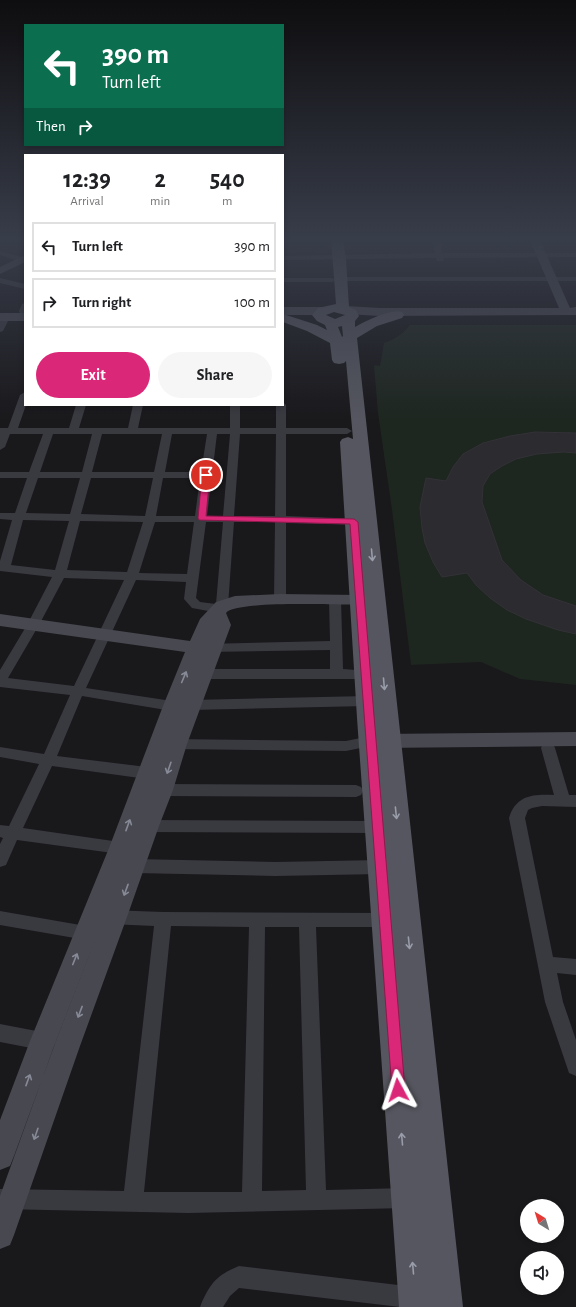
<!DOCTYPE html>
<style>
:root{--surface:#fff;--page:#f6f6f6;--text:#202124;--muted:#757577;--line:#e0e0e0;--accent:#db2777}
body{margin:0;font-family:"Alegreya Sans",sans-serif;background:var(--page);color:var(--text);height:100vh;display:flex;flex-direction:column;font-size:15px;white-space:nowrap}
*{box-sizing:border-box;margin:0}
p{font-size:13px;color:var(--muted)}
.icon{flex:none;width:22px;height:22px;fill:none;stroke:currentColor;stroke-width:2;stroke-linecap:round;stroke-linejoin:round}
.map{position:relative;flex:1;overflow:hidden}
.panel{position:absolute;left:24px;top:154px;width:260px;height:252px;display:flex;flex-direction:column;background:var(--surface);border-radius:0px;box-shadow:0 2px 6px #0003}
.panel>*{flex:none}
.banner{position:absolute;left:24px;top:24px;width:260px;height:122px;border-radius:0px;box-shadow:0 2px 6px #0003;background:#0b6e4f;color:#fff;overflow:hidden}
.needle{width:26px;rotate:322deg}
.fabs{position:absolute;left:520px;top:1199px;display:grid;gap:8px}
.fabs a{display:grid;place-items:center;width:44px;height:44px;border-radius:50%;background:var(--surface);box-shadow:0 2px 6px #0003;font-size:20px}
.pin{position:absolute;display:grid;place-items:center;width:34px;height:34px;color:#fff;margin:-17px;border:2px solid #fff;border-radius:50%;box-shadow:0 1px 4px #0007}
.me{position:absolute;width:44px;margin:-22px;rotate:355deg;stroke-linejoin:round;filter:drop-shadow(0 0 3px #0008)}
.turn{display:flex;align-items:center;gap:14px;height:84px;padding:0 12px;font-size:18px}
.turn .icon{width:52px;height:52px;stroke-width:2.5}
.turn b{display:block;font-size:28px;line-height:34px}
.then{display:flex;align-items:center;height:38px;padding:0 12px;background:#0003;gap:8px;font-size:15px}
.eta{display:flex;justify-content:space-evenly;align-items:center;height:68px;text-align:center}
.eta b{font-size:24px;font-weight:700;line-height:28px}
.primary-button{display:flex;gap:8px;margin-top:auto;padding:8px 12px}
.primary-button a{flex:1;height:46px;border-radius:24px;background:var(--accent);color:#fff;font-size:16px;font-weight:700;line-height:46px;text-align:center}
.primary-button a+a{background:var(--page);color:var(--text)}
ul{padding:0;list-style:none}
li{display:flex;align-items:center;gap:12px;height:50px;margin:0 8px 6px;padding:0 4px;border:2px solid var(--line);border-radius:0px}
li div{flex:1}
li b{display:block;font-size:15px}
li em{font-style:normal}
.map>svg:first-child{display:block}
.green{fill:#1e2620}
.building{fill:#2c2b2f;stroke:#333237}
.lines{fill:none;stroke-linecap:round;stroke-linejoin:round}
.street{fill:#393940;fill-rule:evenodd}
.secondary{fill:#474850;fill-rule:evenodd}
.primary{fill:#55565f;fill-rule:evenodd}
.oneway{stroke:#999ca9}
.oneway2{stroke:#878a96}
.route{fill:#db2777;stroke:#8e194d}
</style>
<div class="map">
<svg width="576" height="1307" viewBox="0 0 576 1307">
<rect width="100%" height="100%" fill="#19181b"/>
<!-- green -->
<path class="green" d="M410 325H576V685L520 679 481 662 411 665 392 510 378 413 374 365 380 366 384 343C395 339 402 335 410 325Z"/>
<!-- building -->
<path class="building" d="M535 432 576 433V453L563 452 537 454 516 459 502 466 490 474 483 486 482 502 502 560 521 580 543 595 576 606V634L558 630 526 619 507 610 490 598 476 585 467 573 442 577 433 562 425 543 422 528 420 507 426 478 446 481 453 467 463 454 483 443 510 436Z"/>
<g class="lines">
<!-- street -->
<path class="street" d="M431 238H439L442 253H576V257L444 258 443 261H437L436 258 283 260V256L435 253Z
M0 251 25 258V261L22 262 0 255Z
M338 277H576V281H341L337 279Z
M0 278 25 284V289L0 283Z
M283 278H332L336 280 332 282H283Z
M25 303V313H20L19 311 22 304Z
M6 314 10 317 3 331 0 332V320L3 315Z
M25 392V405H26L18 428H69L76 405H86L79 428H128L133 405H143L138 428H230V405H240V428H276V405H283V403H284L286 405V428H347L352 431 347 434H286V516L363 519 369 522 363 525 286 523V599L284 602H276L274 599 275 522H234L228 606 223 612 219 613 192 608 184 599 186 582 136 580 86 688 172 701 177 703 179 706 177 709 172 711 82 696 57 756 147 767 152 769 154 773 152 777 147 779 52 766 23 828 120 842 126 843 128 848 126 853 120 854 17 840 6 865 0 867V844L3 838 0 837V825L9 826 39 764 0 757V747L44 754 70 695 0 687V670L27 625 52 577 0 571V561L12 520 0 519V513H15L27 478H0V472H29L43 434H10L5 447 0 450V428H8L20 395ZM53 434H92L82 472H40ZM102 434H162L154 472H92ZM172 434H207L201 472H165ZM217 434H230L223 516H207ZM240 434H276L275 516H234ZM38 478H80L70 514 26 513ZM91 478H153L145 516 81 514ZM163 478H200L195 516H156ZM23 520 69 521 55 570 11 565ZM80 521 143 522 127 572 67 570ZM155 522H194L187 574 139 573ZM206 522H223L216 604 200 602 196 598ZM64 578 124 580 74 686 8 678 39 625Z
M335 596 339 597 341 600 343 669 370 671 372 674 370 677 365 679H204L199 677 197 674 199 671 204 669H330V650L205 652 200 651 199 648 200 645 205 644 330 641 329 600 331 597Z
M367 696 372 698 374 701 372 704 367 706 191 710 186 708 184 705 186 702 191 700Z
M370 736 375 737 377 741 375 745 346 751 170 749 165 748 163 744 165 740 170 739 346 741Z
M548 743 553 744 555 748 569 795H576V807L542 806 532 808 528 810 525 818 553 957 576 959V975L557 973 563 1002 576 1040V1076L569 1073 567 1067 545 1002 509 818C516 795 533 794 554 795L541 748 543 744Z
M163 784 356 785 361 787 363 791 361 795 356 797 163 796 158 794 156 790 158 786Z
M148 820 378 821 383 823 386 827 383 831 378 833 148 832 143 830 140 826 143 822Z
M134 859 275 862 381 860 387 862 389 867 387 872 381 874 275 876 134 873 128 871 126 866 128 861Z
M109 910 163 912 385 913 391 915 393 920 391 925 385 927H316L326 1190 407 1188 414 1191 417 1198 414 1205 407 1208 188 1213 0 1209V1189L124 1191 154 926 109 924 103 922 101 917 103 912ZM171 926 249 927 242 1192H144ZM265 927H299L306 1190 262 1191Z
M0 911 86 926 92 928 94 933 92 938 86 940 0 925Z
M0 1024 47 1033 53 1036 56 1042 53 1048 47 1051 0 1042Z
M239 1266 415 1287 423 1290 426 1298 423 1306 400 1307 239 1288 230 1296 223 1307H200C209 1285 216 1275 239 1266Z"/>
<!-- secondary -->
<path class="secondary" d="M529 238H539L570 308 576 307V315L380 316 346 314 342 312 340 310 342 308 346 306 380 308H559Z
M25 255V262L0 274V267Z
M283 307H323L327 309 329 311 327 313 323 315H283Z
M0 313H25V321H0Z
M280 594 360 595 366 596 369 600 366 604 360 605C340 605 235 600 226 613L231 625 187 744 173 790 159 826 127 917 80 1046 14 1235 10 1245 0 1249V1196L54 1046 113 894 56 1041 14 1156 10 1166 0 1170V1120L30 1041 109 848 163 706 185 652 0 626V614L190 641 200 619 216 602 235 596Z
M576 732V746L377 748 370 746 367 741 370 736 377 734Z"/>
<!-- primary -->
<path class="primary" d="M331 238H343L346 259 349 307 356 310 359 316 355 321V327C366 321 389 309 402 312L404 315 402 318 377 326 357 338 463 1307H399L357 718 340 442 342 439 348 437 353 439 346 361 344 363 339 364 334 363 332 360 330 343 307 331 283 322V314L317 325 327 330 325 325 317 321 312 315 318 308 336 304ZM334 312 345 315 335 319 326 315ZM342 326 343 336 342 337 338 327Z"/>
</g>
<!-- one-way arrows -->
<defs><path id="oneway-shaft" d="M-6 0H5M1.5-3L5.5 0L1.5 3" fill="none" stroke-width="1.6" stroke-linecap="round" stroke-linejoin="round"/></defs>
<g class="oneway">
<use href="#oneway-shaft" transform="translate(372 555) rotate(85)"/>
<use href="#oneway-shaft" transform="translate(384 684) rotate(85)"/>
<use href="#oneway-shaft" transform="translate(396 813) rotate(84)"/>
<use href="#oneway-shaft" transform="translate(409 943) rotate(84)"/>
<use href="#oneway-shaft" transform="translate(402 1139) rotate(-95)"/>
<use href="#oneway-shaft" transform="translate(413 1268) rotate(-95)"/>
</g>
<g class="oneway2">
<use href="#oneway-shaft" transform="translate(184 677) rotate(-67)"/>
<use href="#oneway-shaft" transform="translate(169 768) rotate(109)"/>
<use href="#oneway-shaft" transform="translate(128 825) rotate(-70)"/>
<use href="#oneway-shaft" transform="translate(126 890) rotate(110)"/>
<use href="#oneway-shaft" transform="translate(75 959) rotate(-68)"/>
<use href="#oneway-shaft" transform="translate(80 1012) rotate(111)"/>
<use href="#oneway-shaft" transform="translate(28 1080) rotate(-70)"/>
<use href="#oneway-shaft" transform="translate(36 1134) rotate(109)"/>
</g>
<!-- sky -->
<linearGradient id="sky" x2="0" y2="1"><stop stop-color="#0e0d0f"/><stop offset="0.57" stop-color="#383d4a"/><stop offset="1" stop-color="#383d4a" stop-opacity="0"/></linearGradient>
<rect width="576" height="421" fill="url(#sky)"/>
<!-- route -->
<path class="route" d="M206 473 210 475 206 516 354 519 358 522 405 1090 403 1094 398 1096 393 1094 392 1090 350 524 199 520 198 518 202 475Z"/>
</svg>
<div class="fabs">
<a><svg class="needle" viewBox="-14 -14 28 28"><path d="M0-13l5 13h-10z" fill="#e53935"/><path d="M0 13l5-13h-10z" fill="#757577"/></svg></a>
<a><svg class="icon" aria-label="sound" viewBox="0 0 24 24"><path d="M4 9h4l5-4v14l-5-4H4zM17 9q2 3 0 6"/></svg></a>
</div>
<div class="pin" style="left:206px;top:475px;background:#d93025"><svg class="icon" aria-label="arrive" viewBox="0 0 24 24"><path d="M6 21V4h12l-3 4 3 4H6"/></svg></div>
<svg class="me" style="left:398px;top:1090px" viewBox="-20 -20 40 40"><path d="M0-17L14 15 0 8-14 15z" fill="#db2777" stroke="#fff" stroke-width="4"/></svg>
<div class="banner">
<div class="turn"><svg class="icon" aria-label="left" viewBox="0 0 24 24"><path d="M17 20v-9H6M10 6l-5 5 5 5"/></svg><div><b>390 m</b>Turn left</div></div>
<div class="then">Then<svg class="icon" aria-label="right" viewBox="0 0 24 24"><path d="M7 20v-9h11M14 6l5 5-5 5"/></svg></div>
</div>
<section class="panel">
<div class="eta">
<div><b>12:39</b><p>Arrival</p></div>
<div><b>2</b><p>min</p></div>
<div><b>540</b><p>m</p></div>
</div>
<ul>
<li><svg class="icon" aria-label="left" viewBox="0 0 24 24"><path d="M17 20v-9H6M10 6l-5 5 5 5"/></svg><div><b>Turn left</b></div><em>390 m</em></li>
<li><svg class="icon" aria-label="right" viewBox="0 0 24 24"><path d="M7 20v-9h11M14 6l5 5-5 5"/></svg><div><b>Turn right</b></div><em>100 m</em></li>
</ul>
<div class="primary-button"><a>Exit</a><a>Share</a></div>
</section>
</div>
